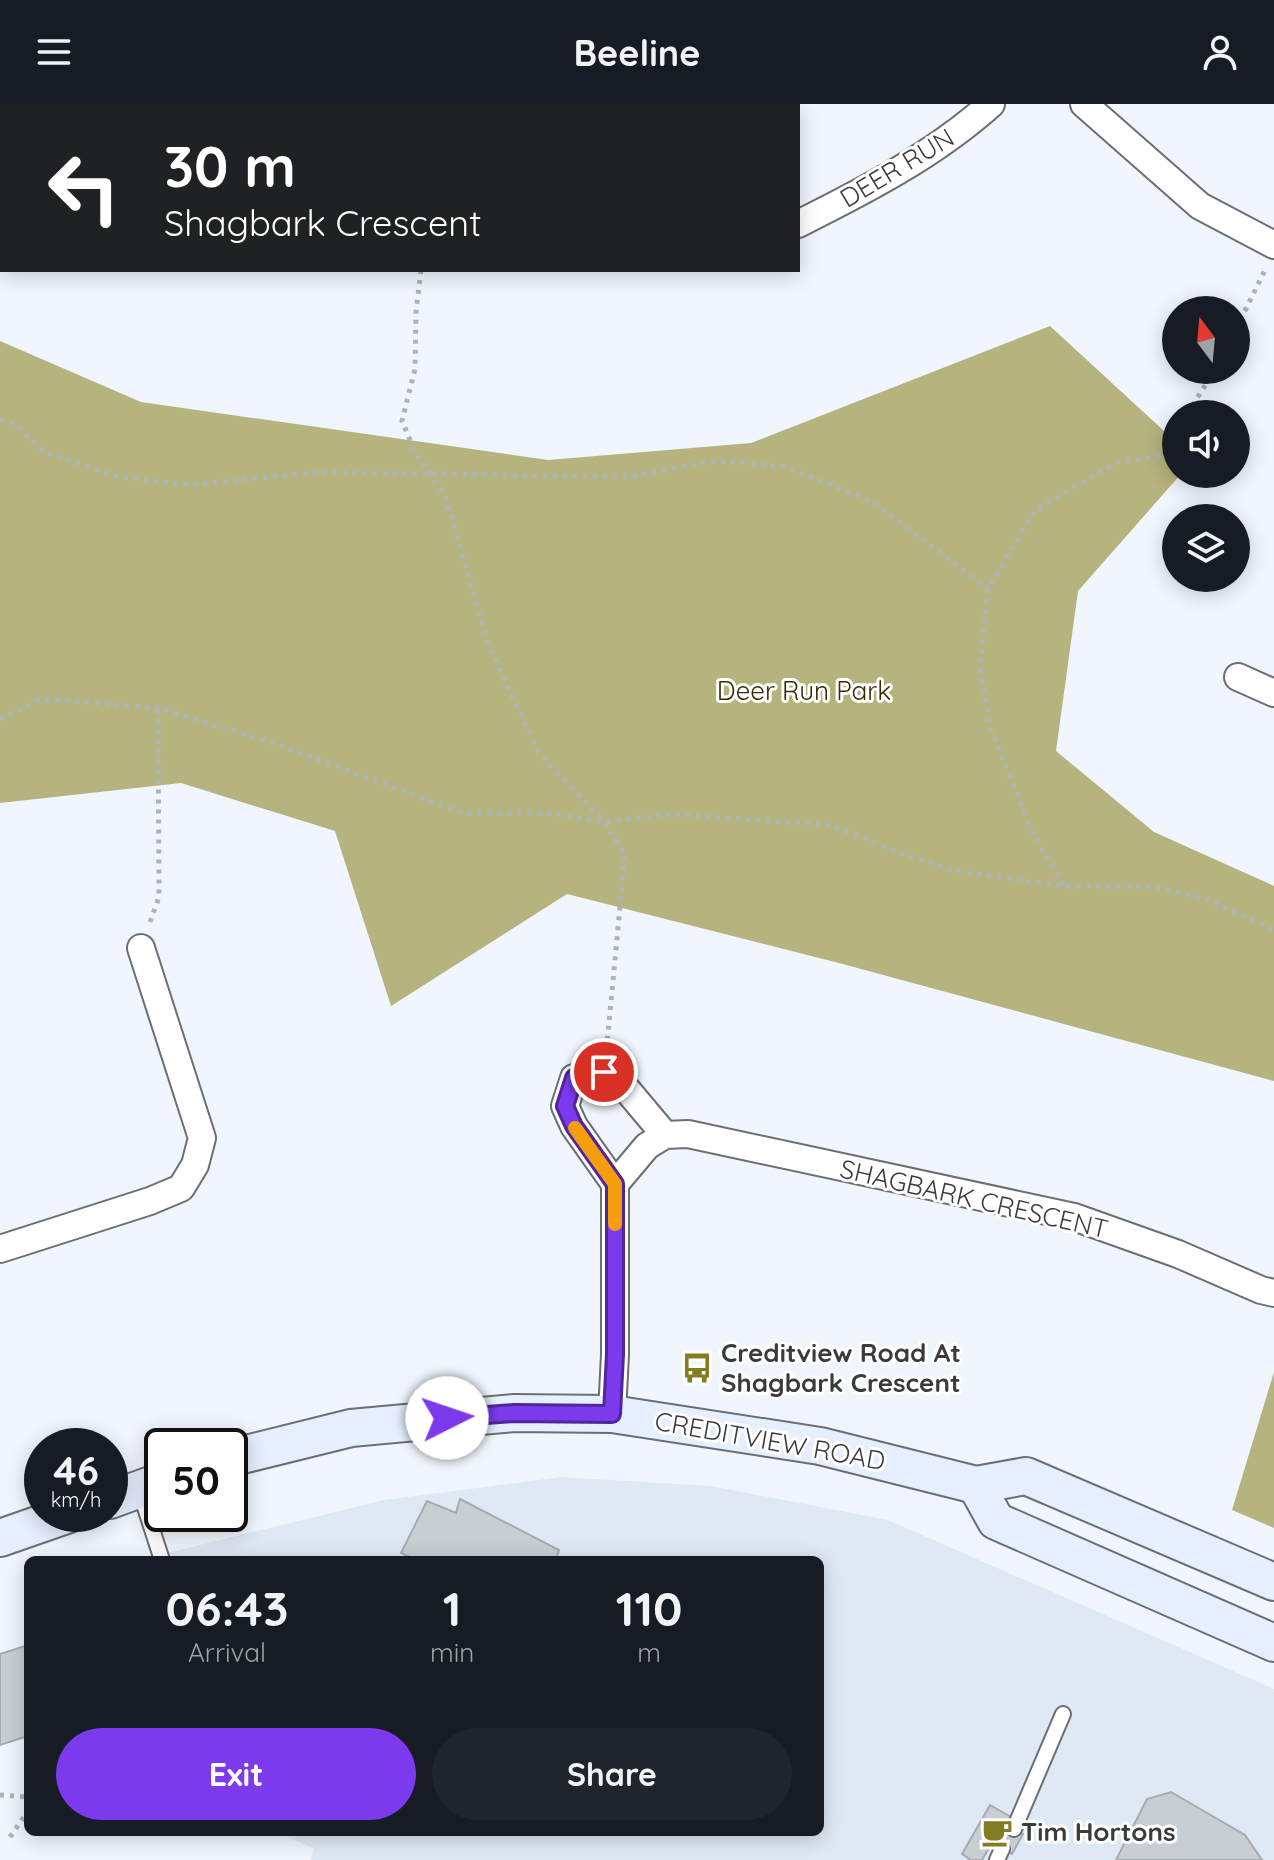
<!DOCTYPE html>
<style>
:root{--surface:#171b24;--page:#20242c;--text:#f1f3f6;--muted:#9ea1a6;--accent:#7c3aed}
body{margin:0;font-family:Quicksand,sans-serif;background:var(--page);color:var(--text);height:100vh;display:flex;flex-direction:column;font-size:30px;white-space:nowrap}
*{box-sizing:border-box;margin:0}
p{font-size:26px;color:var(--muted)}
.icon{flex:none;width:44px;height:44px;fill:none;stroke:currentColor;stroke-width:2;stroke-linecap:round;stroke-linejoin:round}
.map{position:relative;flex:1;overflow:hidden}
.panel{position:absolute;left:24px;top:1452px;width:800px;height:280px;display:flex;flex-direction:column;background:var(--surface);border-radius:12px;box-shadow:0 4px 20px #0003}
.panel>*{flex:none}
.guide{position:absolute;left:0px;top:0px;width:800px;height:168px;box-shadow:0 4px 20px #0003;background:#202124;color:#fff;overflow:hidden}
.needle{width:52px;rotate:344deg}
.tools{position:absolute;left:1162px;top:192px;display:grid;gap:16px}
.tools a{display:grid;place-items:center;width:88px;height:88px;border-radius:50%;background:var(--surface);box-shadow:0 4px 20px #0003;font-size:40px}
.speed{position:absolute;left:24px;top:1324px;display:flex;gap:16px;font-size:40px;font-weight:700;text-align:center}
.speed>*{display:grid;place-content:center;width:104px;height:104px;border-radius:50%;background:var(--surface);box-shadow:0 4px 20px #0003;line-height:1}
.speed small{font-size:20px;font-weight:400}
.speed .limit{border:4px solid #111;border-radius:12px;background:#fff;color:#111}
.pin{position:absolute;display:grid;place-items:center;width:68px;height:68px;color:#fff;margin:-34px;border:4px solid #fff;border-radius:50%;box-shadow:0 2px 8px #0007}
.me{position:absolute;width:88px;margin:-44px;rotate:86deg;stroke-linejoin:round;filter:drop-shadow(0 0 6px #0008)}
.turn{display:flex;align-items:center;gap:28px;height:168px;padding:0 32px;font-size:36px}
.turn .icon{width:104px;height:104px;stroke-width:2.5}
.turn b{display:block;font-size:56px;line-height:68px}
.eta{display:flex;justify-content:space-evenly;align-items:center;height:136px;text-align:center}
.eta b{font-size:48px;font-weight:700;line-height:56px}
.action{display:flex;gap:16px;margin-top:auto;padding:16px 32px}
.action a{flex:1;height:92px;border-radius:48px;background:var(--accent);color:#fff;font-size:32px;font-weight:700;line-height:92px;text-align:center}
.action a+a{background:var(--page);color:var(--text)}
header{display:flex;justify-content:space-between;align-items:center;height:104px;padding:0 32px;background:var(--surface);font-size:36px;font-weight:700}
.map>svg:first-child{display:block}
.built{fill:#dfe8f5}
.forest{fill:#b5b37e}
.building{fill:#c9ced5;stroke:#a6abb1;stroke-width:2}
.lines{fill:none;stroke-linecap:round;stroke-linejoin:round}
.lane-casing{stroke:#6b6f75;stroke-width:18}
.street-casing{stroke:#6b6f75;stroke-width:30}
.secondary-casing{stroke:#6b6f75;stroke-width:40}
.path{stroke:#afb3b8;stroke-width:5;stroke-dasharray:4 6;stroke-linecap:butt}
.lane{stroke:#fff;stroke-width:14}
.street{stroke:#fff;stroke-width:26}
.secondary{stroke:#e5effe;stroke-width:36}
.route-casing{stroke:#51269a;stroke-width:20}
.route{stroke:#7c3aed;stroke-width:14}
.slow{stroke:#f59e0b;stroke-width:14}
.labels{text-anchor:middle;stroke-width:6;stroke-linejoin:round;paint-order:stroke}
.street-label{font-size:26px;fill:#393b3d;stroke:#fff}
.park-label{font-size:26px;fill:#312e03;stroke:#fff}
.poi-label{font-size:26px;font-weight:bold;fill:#393b3d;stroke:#fff;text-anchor:start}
</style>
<header><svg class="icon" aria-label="menu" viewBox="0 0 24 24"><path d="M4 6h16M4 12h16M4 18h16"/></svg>Beeline<svg class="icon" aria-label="person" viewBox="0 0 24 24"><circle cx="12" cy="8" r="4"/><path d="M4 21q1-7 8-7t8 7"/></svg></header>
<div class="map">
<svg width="1274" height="1756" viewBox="0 0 1274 1756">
<rect width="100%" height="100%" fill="#f1f6fe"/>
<!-- built -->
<path class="built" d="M561 1373 711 1382 888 1416 1274 1585V1756H310L314 1745 278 1728H820V1456H138L384 1396Z"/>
<!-- forest -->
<path class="forest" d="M1050 222 1176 338V370H1181L1078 487 1056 647 1154 728 1274 782V977L839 859 567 790 391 902 335 727 181 679 0 699V237L141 298 548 356 751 339Z
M1274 1268V1424L1232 1406Z"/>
<!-- building -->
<path class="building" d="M460 1395 559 1446 556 1456H416L401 1449 427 1397 456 1409Z
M28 1541V1632L0 1641V1550Z
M1171 1688 1245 1731 1262 1756H1116L1147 1695Z
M990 1701 1011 1713 1007 1721 1023 1730 1012 1750 992 1739 982 1756H971L962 1750Z"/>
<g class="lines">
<!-- lane casing -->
<g class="lane-casing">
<path id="lane" d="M139 1385 162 1456
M1014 1725 1063 1610
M997 1756 1002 1745"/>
</g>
<!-- street casing -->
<g class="street-casing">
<path id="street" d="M665 0V2
M1084 0 1200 102 1274 141
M0 29 2 30
M798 120C866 86 934 51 991 0
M1238 573 1274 589
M615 1080 574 1022 565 1002 574 974 604 968 623 981 665 1031
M0 1145 150 1097 181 1084 195 1061 202 1034 141 844
M612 1310 615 1250V1080L647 1042 665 1031 688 1030 1074 1113 1178 1150 1261 1186 1274 1189"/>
</g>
<!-- secondary casing -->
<g class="secondary-casing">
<path id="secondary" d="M230 1354 351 1324 514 1309 612 1310 820 1342 976 1381 1026 1372 1274 1478
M976 1381 996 1417 1274 1539
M110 1396 162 1377
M0 1434 69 1410"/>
</g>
<!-- path -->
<path class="path" d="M343 2V0
M421 166 416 208 415 265 402 317 415 348 445 392 489 542 538 648 604 718 625 750 607 940
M1236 225 1266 164
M1187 310 1215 266
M0 315 15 320 44 348 120 373 188 381 318 368 629 373 714 357 783 362 871 397 988 485
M0 615 42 595 158 604 276 640 462 709H548L604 718 670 710 831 721 892 746 955 767 1064 782 1155 783 1206 795 1274 826
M1064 781 1032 728 990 623 980 562 988 485 1035 406 1118 358 1161 352 1176 328
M150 818 159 793 158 604
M0 1691 28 1693
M10 1733 28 1707"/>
<!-- lane -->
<use href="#lane" class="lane"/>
<!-- street -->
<use href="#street" class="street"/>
<!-- secondary -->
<use href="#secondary" class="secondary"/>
</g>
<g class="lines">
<!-- route casing -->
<g class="route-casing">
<path id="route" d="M447 1314 514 1309 612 1310 615 1250V1080L574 1022 565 1002 574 974 604 968"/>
</g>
<!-- route -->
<use href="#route" class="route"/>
<!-- slow -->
<path class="slow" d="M575 1024 615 1080V1120"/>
</g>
<!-- icons -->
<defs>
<g id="bus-bare" transform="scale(2.4)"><path d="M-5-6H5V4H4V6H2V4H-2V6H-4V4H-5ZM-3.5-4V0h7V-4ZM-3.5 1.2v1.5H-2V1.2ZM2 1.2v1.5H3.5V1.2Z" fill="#827c23" stroke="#fff" stroke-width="2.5" paint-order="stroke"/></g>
<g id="cafe-bare" transform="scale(2.4)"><path d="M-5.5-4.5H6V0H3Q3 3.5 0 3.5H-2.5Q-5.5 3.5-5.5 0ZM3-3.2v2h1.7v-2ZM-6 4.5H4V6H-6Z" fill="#827c23" stroke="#fff" stroke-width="2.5" paint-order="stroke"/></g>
</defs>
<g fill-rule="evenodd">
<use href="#bus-bare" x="697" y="1264"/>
<use href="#cafe-bare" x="997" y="1728"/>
</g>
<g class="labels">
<!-- street labels -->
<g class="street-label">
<text transform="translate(897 64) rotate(-31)" y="9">DEER RUN</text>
<text transform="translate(974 1095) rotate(13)" y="9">SHAGBARK CRESCENT</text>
<text transform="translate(770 1337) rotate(10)" y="9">CREDITVIEW ROAD</text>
</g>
<!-- park labels -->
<g class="park-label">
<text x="804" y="596">Deer Run Park</text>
</g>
<!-- poi labels -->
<g class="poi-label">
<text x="721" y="1258">Creditview Road At<tspan x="721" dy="30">Shagbark Crescent</tspan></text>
<text x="1021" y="1737">Tim Hortons</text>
</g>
</g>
</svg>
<div class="tools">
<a><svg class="needle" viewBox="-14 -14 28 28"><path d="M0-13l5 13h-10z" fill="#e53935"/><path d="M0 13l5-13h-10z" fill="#9ea1a6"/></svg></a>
<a><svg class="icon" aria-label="sound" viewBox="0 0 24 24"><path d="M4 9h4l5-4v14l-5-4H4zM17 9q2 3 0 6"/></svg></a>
<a><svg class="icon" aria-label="layers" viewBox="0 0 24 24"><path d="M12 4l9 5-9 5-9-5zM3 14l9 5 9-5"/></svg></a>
</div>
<div class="speed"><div>46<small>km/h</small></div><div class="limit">50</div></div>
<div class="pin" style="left:604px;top:968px;background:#d93025"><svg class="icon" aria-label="arrive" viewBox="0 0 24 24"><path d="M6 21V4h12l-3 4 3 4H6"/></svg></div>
<svg class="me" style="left:447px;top:1314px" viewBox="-20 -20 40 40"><circle r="19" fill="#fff"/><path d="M0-13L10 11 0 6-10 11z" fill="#7c3aed"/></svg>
<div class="guide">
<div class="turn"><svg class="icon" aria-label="left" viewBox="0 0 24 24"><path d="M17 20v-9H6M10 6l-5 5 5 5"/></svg><div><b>30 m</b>Shagbark Crescent</div></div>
</div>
<section class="panel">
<div class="eta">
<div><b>06:43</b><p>Arrival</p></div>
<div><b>1</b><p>min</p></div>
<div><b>110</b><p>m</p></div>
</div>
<div class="action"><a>Exit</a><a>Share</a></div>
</section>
</div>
